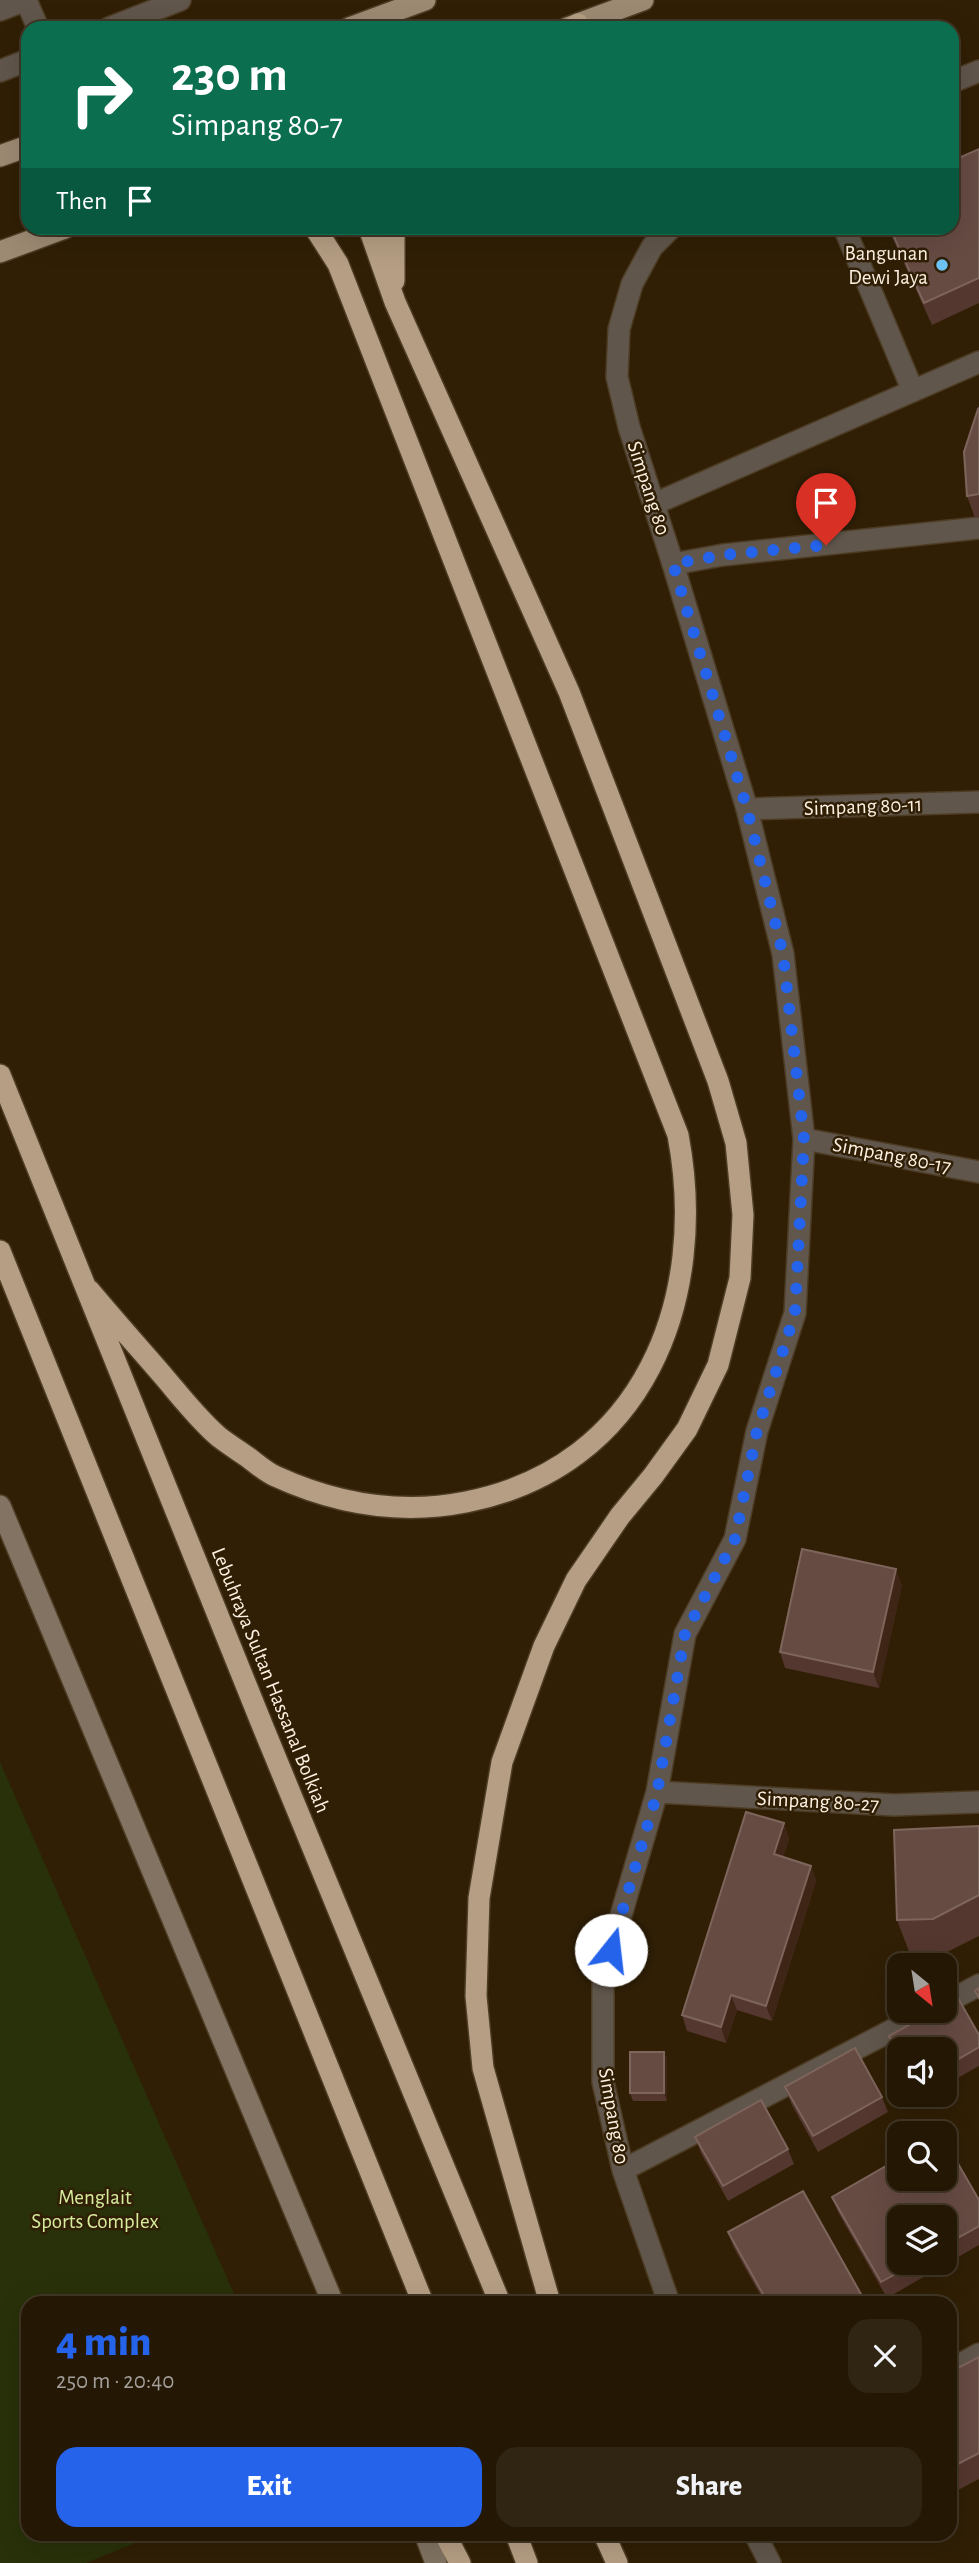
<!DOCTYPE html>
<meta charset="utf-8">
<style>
:root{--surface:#241704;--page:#302413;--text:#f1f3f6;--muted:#a39f9a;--line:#413626;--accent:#2563eb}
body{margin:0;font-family:"Alegreya Sans",sans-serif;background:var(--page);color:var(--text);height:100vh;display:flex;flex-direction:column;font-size:26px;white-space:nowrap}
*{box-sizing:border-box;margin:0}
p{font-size:23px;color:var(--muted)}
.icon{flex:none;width:38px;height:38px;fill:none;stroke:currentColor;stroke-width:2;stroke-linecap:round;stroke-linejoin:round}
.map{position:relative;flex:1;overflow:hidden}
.panel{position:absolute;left:21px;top:2296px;width:936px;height:245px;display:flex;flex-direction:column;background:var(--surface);border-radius:21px;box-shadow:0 7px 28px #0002,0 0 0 2px var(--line)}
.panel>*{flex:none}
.banner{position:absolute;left:21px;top:21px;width:938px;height:214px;border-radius:21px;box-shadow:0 7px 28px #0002,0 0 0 2px var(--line);background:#0b6e4f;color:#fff;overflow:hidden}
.needle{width:46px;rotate:150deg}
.fabs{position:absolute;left:887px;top:1953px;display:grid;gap:14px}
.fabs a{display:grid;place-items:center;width:70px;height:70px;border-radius:14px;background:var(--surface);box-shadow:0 7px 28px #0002,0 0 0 2px var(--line);font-size:35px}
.pin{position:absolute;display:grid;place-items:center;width:60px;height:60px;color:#fff;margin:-72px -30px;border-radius:50% 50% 50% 0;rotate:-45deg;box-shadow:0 0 7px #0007}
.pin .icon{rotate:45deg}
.me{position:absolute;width:77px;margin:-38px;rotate:16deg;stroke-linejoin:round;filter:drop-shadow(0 0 5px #0008)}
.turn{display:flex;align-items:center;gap:24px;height:147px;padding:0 35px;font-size:32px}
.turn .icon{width:91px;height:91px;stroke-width:2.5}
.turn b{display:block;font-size:49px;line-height:60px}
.then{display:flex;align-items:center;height:66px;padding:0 35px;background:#0003;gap:14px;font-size:26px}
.round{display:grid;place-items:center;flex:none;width:74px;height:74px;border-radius:21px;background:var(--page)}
.overview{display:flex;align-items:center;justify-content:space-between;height:119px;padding:0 35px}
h1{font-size:42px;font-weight:800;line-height:52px;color:var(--accent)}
.cta{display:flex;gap:14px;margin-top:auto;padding:14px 35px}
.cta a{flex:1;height:80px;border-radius:21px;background:var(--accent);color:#fff;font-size:28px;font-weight:800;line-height:80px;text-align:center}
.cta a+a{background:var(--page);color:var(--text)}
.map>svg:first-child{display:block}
.green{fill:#283109}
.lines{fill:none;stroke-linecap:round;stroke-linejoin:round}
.lane-casing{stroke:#4d3c24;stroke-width:24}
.street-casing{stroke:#4d3c24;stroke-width:24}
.secondary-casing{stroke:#4d3c24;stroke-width:24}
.primary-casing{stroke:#4d3c24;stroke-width:24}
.highway-casing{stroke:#4d3c24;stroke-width:24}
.lane{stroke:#60564b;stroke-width:21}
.street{stroke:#60564b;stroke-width:21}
.secondary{stroke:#827362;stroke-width:21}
.primary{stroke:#9d8a73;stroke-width:21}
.highway{stroke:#b59e83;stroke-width:21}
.wall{fill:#54372f;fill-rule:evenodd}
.shaded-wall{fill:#3e2516}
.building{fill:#664b43;stroke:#7e655c;stroke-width:2}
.route{stroke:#2563eb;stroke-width:12;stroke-dasharray:0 21.6}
.poi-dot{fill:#6dc2f3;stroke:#301f05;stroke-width:2.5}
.labels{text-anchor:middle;stroke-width:5;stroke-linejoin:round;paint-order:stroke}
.poi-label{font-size:21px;fill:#fdf1e2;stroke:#301f05;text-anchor:end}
.street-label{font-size:21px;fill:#fdf1e2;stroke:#301f05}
.park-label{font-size:21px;fill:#d6ec9d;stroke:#301f05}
</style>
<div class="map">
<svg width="979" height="2563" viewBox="0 0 979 2563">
<rect width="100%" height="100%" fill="#301f05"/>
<!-- green -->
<path class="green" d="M0 1762 238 2303H28V2534H157L86 2563H0Z"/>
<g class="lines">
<!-- lane casing -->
<g class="lane-casing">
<path id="lane" d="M26 0 38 28
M0 10 26 0
M109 28 180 0
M0 71 28 60
M848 228 846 232 913 391
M654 504 979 362
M673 564 723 555 979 528"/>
</g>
<!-- street casing -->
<g class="street-casing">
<path id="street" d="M952 82 979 71
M747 809 979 802
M804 1139 979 1172
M657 1792 894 1805 979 1802
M945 2003 979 1985
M623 2170 929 2011
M669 2303 623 2170 603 2082V1977L657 1792 685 1634 735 1539 757 1431 795 1313 804 1139 783 954 747 809 673 564 629 427 617 377 619 329 632 284 652 247 671 228
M950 2370 979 2354
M755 2534 770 2563"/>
</g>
<!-- secondary casing -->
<g class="secondary-casing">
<path id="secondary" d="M0 1506 333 2303
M425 2534 436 2563"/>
</g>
<!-- primary casing -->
<g class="primary-casing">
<path id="primary" d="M349 28 425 0
M567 28 643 0
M0 156 28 146
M0 252 65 228"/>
</g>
<!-- highway casing -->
<g class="highway-casing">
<path id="highway" d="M571 28 578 24
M369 228 395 302 569 692 718 1081 736 1143 743 1215 740 1278 718 1365 687 1429 653 1476 620 1516 576 1580 544 1646 502 1762 479 1898 476 1996 483 2068 550 2303
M394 228V281
M0 1075 263 1727 500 2303
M0 1251 423 2303
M89 1290C114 1320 140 1349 165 1378 182 1398 199 1420 219 1437 228 1444 239 1451 249 1458 257 1464 266 1472 275 1476 336 1504 400 1515 466 1502 644 1467 709 1299 678 1135L338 264 315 228
M445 2534 460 2563
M516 2534 527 2563
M604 2534 617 2563"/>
</g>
<!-- lane -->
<use href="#lane" class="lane"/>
<!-- street -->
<use href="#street" class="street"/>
<!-- secondary -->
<use href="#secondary" class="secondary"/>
<!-- primary -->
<use href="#primary" class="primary"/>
<!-- highway -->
<use href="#highway" class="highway"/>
</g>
<!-- wall -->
<path class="wall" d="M979 149V303L932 325 888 228H952Z
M979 408V517L975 518 967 496Z
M902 1585 879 1688 785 1668 780 1652Z
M784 1823 789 1839 783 1857 811 1866 816 1881 772 2021 737 2010 726 2043 687 2031 682 2015Z
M979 1826V1936L945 1953 910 1954 897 1920Z
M979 2035V2066L945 2085V2049H900V2060L895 2052 889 2036Z
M664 2052 667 2060V2101H633L630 2093Z
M785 2087 882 2097 888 2112 818 2152 791 2103Z
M920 2095H928L922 2098Z
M695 2137 788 2149 794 2164 728 2201 701 2153Z
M832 2197 979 2200V2245L887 2298 838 2212ZM945 2217V2263H900Z
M728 2232 866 2303H765L734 2248Z
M979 2357V2479L958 2490 950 2475V2372Z"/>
<!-- shaded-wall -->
<path class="shaded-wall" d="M896 1569 902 1585 879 1688 873 1672Z
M784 1823 789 1839 779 1870 774 1854Z
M811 1866 816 1881 772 2021 766 2006Z
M731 1995 737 2010 726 2043 721 2027Z
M664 2052 667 2060V2101L664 2093Z"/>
<!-- building -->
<path class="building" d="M979 149V278L924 303 890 228H952V161Z
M979 408V494L967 496 964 452 978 409Z
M802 1549 896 1569 873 1672 780 1652Z
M746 1812 784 1823 774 1854 811 1866 766 2006 731 1995 721 2027 682 2015Z
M979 1826V1895L933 1919 897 1920 894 1830Z
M979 1988V1998L975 1991Z
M958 1998 979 2035V2047L945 2067V2049H900V2054L889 2036 934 2011H945V2005Z
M855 2048 882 2097 813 2136 785 2087Z
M630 2052H664V2093H630Z
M761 2100 788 2149 723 2186 695 2137Z
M945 2141 979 2200V2226L945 2245V2217H900V2263H915L881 2282 832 2197 900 2158V2179H945Z
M803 2191 866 2303H768L728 2232Z
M979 2357V2453L950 2468V2372Z"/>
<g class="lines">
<!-- route -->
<path class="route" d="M611 1950 657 1793 685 1634 735 1539 757 1431 795 1313 804 1139 783 954 747 809 673 564 723 555 826 545"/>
</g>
<!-- markers -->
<circle class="poi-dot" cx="942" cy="265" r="7"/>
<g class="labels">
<!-- poi labels -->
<g class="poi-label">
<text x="928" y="260">Bangunan<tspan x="928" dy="24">Dewi Jaya</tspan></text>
</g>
<!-- street labels -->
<g class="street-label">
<text transform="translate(649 488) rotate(72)" y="7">Simpang 80</text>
<text transform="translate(863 806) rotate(-2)" y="7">Simpang 80-11</text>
<text transform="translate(892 1155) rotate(11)" y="7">Simpang 80-17</text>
<text transform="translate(271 1680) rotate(68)" y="7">Lebuhraya Sultan Hassanal Bolkiah</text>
<text transform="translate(818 1801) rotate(3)" y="7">Simpang 80-27</text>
<text transform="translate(614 2116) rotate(80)" y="7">Simpang 80</text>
</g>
<!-- park labels -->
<g class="park-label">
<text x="95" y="2204">Menglait<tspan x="95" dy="24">Sports Complex</tspan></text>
</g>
</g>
</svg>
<div class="fabs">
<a><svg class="needle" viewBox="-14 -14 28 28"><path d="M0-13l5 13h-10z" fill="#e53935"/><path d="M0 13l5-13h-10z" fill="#a39f9a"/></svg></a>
<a><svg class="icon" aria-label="sound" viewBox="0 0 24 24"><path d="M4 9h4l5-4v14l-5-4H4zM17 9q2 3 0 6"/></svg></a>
<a><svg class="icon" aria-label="search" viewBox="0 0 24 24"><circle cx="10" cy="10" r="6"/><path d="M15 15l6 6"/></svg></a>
<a><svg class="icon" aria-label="layers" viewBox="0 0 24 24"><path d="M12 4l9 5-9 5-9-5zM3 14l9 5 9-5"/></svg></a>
</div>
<div class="pin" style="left:826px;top:545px;background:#d93025"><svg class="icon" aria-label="arrive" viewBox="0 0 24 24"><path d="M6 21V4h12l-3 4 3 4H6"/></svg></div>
<svg class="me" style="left:611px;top:1950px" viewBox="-20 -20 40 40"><circle r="19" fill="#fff"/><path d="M0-13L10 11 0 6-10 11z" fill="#2563eb"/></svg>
<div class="banner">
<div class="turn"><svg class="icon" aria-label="right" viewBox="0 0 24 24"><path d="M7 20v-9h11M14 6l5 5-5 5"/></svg><div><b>230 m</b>Simpang 80-7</div></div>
<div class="then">Then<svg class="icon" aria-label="arrive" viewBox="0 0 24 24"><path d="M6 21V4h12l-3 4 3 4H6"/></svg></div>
</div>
<section class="panel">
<div class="overview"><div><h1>4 min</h1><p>250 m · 20:40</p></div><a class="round"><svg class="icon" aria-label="close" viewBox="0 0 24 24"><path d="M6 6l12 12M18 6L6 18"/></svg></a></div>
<div class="cta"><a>Exit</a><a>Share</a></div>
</section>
</div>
